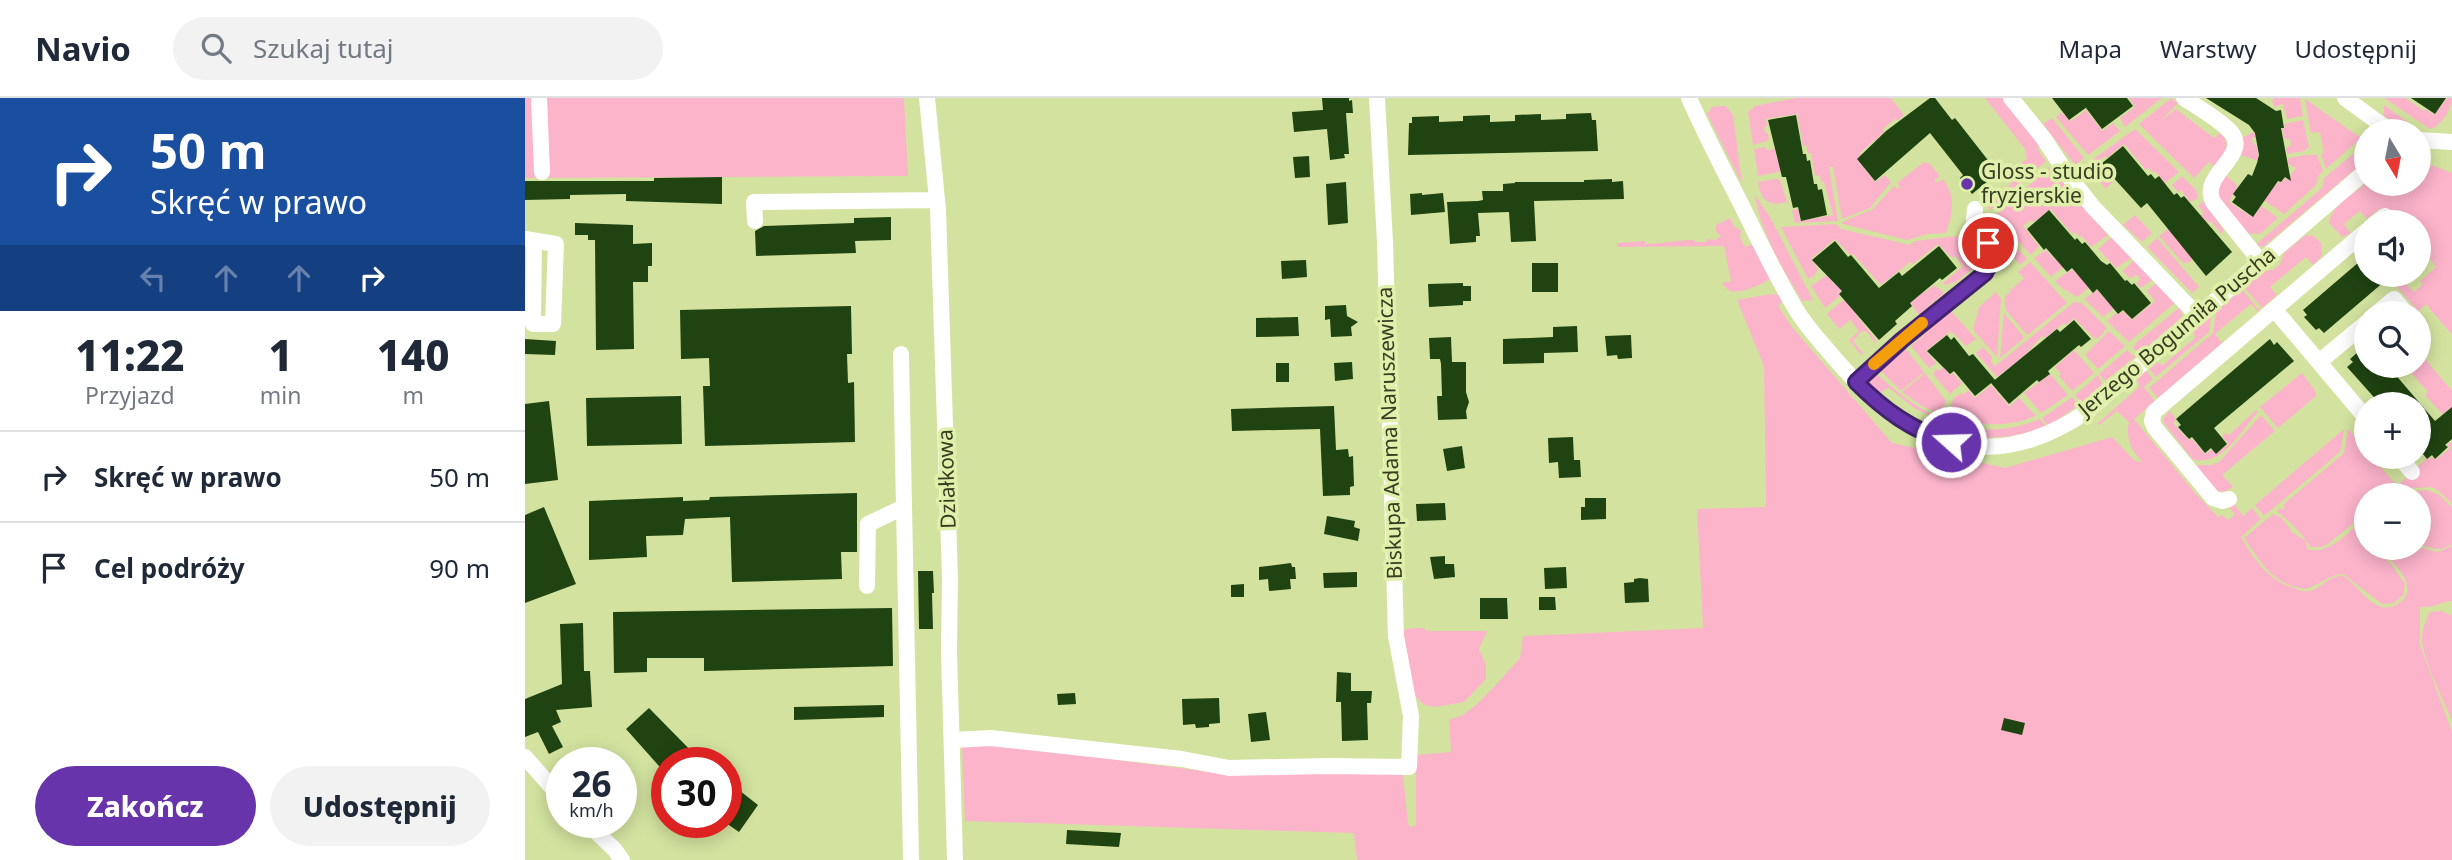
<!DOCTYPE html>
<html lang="pl">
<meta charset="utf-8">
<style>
:root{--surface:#fff;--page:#f2f2f3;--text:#1f2937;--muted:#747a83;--line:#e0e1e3;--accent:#6734ab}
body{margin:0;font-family:"Noto Sans",sans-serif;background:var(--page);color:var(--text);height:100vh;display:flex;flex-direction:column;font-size:26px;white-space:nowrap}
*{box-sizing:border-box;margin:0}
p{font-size:23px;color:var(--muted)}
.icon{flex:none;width:38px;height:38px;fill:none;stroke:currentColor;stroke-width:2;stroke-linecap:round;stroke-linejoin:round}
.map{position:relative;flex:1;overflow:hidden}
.details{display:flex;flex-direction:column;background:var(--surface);width:525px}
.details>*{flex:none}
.banner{background:#1a4fa0;color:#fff;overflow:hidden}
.needle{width:46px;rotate:170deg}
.tools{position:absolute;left:1829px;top:21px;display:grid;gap:14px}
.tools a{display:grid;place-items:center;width:77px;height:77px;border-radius:50%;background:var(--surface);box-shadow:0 4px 18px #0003;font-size:35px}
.speed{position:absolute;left:21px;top:649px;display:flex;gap:14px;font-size:35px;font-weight:700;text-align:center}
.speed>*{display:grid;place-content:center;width:91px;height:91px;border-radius:50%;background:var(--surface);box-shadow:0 4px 18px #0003;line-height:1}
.speed small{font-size:18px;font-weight:400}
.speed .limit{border:10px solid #d22;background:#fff;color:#111}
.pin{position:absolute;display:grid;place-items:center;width:60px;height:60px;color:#fff;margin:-30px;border:4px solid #fff;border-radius:50%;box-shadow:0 2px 7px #0007}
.me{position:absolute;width:77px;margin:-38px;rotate:290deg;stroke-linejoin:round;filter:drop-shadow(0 0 5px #0008)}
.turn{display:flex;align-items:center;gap:24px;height:147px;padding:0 35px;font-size:32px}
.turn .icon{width:91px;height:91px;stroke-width:2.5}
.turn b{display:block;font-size:49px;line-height:60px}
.lanes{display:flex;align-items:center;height:66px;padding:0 35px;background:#0003;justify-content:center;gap:35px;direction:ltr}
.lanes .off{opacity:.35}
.eta{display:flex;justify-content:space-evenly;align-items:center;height:119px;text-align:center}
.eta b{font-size:42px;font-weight:800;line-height:49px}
.action{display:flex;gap:14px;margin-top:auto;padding:14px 35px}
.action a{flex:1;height:80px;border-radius:42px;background:var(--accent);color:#fff;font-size:28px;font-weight:800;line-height:80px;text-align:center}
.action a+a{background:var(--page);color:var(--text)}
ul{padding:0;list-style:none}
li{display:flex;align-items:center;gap:21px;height:91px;padding:0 35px;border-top:2px solid var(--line)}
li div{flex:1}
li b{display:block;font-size:26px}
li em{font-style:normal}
header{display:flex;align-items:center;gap:42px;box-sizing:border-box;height:98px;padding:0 35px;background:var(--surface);border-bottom:2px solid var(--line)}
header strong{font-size:33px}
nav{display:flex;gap:38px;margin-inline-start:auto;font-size:24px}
.search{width:490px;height:63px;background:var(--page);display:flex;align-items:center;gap:18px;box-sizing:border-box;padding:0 24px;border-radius:38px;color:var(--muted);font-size:26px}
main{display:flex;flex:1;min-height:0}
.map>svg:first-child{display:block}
.green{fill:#fcb4cb}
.building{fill:#1f4411}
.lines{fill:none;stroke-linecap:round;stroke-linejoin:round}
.minor{stroke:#fff;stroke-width:16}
.route-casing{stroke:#43226f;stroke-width:18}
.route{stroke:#6734ab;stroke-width:12}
.slow{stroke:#f59e0b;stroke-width:12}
.poi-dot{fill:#6734ab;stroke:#e0f0ab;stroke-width:2.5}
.labels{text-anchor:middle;stroke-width:7;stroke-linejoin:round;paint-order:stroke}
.poi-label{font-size:21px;fill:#373d22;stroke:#e0f0ab;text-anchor:start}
.street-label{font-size:21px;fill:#373d22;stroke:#e0f0ab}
</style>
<header>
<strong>Navio</strong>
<div class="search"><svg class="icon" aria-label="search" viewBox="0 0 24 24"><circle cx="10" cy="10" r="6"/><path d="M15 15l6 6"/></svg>Szukaj tutaj</div>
<nav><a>Mapa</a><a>Warstwy</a><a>Udostępnij</a></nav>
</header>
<main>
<section class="details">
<div class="banner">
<div class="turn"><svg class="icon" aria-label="right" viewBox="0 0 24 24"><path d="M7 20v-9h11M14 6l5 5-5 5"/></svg><div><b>50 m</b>Skręć w prawo</div></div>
<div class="lanes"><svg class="icon off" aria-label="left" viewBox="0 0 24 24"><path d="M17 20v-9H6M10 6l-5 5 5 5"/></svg><svg class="icon off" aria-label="ahead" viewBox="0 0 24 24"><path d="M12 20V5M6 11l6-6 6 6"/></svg><svg class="icon off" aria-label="ahead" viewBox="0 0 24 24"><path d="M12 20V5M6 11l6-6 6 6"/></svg><svg class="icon" aria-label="right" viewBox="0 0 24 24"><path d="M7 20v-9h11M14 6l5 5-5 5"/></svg></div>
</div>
<div class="eta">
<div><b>11:22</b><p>Przyjazd</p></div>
<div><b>1</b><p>min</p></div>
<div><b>140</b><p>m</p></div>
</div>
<ul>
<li><svg class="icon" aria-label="right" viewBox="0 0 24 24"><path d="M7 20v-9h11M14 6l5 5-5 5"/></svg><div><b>Skręć w prawo</b></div><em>50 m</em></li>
<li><svg class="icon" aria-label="arrive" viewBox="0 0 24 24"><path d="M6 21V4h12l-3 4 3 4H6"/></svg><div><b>Cel podróży</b></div><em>90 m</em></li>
</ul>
<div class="action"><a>Zakończ</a><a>Udostępnij</a></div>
</section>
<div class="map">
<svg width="1927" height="762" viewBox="0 0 1927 762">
<rect width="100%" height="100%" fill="#d3e39f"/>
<!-- green -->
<path class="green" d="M0 0H379L383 78 0 80Z
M1271 0H1366L1379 17 1373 22 1370 21 1358 31 1359 34 1353 39 1356 43 1353 45 1349 42 1335 55 1336 57 1332 61 1350 84 1360 77 1366 84 1345 110 1317 121 1308 69H1304L1313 123 1270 125 1267 112 1273 111 1275 123 1308 117 1299 84H1296L1295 77 1290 78 1286 55H1283L1282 48H1278L1272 16 1241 21 1242 28 1239 29 1240 35H1243L1244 42 1228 47 1223 14 1230 8Z
M1460 0H1484L1515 41 1513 52 1521 63 1466 112 1461 107C1475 95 1492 87 1493 67L1502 61 1500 51Z
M1604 0H1637L1600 29 1595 20 1610 9Z
M1646 0 1653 5 1637 22 1651 11 1689 40 1694 35C1709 46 1698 57 1690 69L1684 64 1669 80 1614 26Z
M1749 0H1775L1778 18 1762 21 1758 6 1751 8 1750 10 1747 3Z
M1859 0H1880L1899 13 1900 11 1909 17 1922 0H1927C1927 11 1916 28 1905 31Z
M1780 1 1836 40 1801 71 1796 56 1799 55 1795 34 1786 35Z
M1859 7 1899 36H1894V33H1884L1859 18Z
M1196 8H1201L1208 17 1217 86 1182 16 1187 9Z
M1561 12 1577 33 1588 25 1595 33 1563 57 1531 19 1536 14 1546 23Z
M1525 21H1528L1559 60 1550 67 1518 26Z
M1778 22 1784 49 1779 53 1762 56 1761 50 1766 47 1765 41H1759L1757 31 1760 30 1759 26Z
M1610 31 1654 74 1640 85 1630 73 1628 75 1624 70 1621 72 1599 46 1582 60 1580 58 1573 63 1589 82 1581 91 1560 67Z
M1730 34 1731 39 1727 40 1728 47 1731 46 1734 63 1712 56 1713 41Z
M1241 49 1242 52 1250 51 1252 61H1255L1257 73 1233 78 1229 51Z
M1828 56H1841V62L1738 149 1730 147 1797 90 1799 80Z
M1780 57H1792L1798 73 1793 78 1791 87 1759 116 1737 101 1753 84 1756 85 1760 80 1763 81 1771 70 1759 64 1764 60Z
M1894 62 1927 75V237L1901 206 1893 213 1872 189 1878 183 1889 194 1898 186 1895 183 1911 169 1894 146V124H1863L1854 111 1842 121 1835 113 1819 126 1826 135 1817 139 1804 125C1806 108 1829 96 1841 85L1894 86Z
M1399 64 1405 66 1415 78 1409 83 1411 85 1418 81C1431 99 1428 114 1421 135L1402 136 1382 142 1318 126 1317 124 1348 111 1369 88 1373 91 1375 89 1372 85Z
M1525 69 1583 137 1566 149 1557 138 1555 139 1550 134 1547 136 1525 111 1509 124 1506 122 1498 128 1514 148 1506 157 1469 118Z
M1698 75 1711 86 1712 90 1704 104 1727 119 1736 108 1753 120 1735 136 1719 135 1694 106 1692 83Z
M1657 78 1671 92 1673 100 1665 104 1656 92 1653 94 1647 87Z
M1251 81 1255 82 1262 104C1243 109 1236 103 1233 84Z
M1230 97 1245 119 1288 202 1277 203C1258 172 1235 133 1230 97Z
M1678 103 1698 131 1697 137 1686 123 1683 125 1677 119 1651 141 1668 161 1663 165H1658L1634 138 1648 127 1655 135 1679 115 1673 108Z
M1610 117 1627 135 1617 144 1598 127Z
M1205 120 1209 129 1216 132 1215 139 1220 149 1231 145 1246 180C1239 186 1215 196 1206 193 1202 192 1199 188 1197 185L1206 183 1199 148 1092 149V145L1120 143V146C1137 146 1151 142 1169 142L1170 144H1181L1182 141 1190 142 1196 138 1191 134V127Z
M1311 126 1316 131 1385 147 1390 143 1432 138 1443 151 1448 170 1431 184 1419 187 1418 185 1438 168 1430 158 1427 160 1413 146 1388 166 1385 164 1356 187 1328 156 1325 157 1310 141 1286 161 1293 171 1290 177 1283 181 1256 129Z
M1477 133 1502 161 1495 167 1477 146 1473 149 1469 139Z
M1589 137 1609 158 1591 170 1573 151Z
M1781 137 1789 138 1796 145 1797 158 1788 167 1781 159 1745 189 1752 197 1737 210 1719 189 1738 173 1748 172 1755 166 1759 155Z
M1632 140 1674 189 1667 195 1622 149Z
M1521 152 1529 161 1533 160 1539 168 1526 179 1509 160Z
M1611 160 1630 180 1616 190 1611 185 1615 182 1613 177 1604 180 1598 173Z
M1505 164 1542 205 1504 236H1501L1480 211V198L1486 194 1483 191 1486 192 1499 180 1493 174Z
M1547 171 1565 189 1552 199 1537 190 1530 183Z
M1302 177 1309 186 1313 184 1319 191 1313 195 1315 198 1300 210 1286 188Z
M1633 183 1652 203 1604 244 1582 223 1591 215 1593 217 1598 213 1607 222 1630 203 1622 193Z
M1409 187 1411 190 1413 189 1419 195 1394 217 1384 203 1397 192 1400 194Z
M1717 191 1734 212 1733 214 1726 206 1690 236 1697 245 1633 300 1624 290 1688 235 1691 214Z
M1572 192 1580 201 1583 199 1591 209 1578 219 1559 201Z
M1471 194 1476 201 1472 259 1448 232 1454 209Z
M1246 196 1255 197 1258 203 1253 208 1267 229 1367 345 1480 370 1587 339 1610 363 1618 364C1607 355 1600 339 1604 324L1592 313 1574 327 1572 326 1614 289 1612 279 1619 270 1628 281 1619 289 1630 303 1609 321 1671 396 1693 419 1697 417 1703 422 1710 417 1705 410 1709 406 1718 418 1727 410 1736 421 1716 439C1729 461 1742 481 1766 489 1774 492 1780 495 1788 492 1799 487 1806 477 1818 478 1831 486 1842 505 1857 509 1863 510 1869 509 1873 506 1899 489 1865 460 1850 450L1894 449 1912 454 1927 448V503C1915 504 1907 511 1895 509V547L1927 634V762H832L829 735 440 723 437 648 470 646 700 676 868 673 878 677 883 726 886 729 891 727V657L926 654 924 622 938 617 951 607 967 591 995 560 998 538 1178 530 1172 411 1241 409 1239 268 1212 202Z
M1324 201 1334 214 1331 217 1352 243 1350 245 1342 234 1337 233 1328 243 1338 255 1336 257 1324 242 1334 233 1325 222 1314 231 1302 216 1318 202 1320 203Z
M1549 204 1557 205 1582 230 1574 240H1569L1549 220 1541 227 1539 225 1520 240 1517 238 1499 258 1472 279 1451 255 1458 249 1467 259 1466 264 1470 268Z
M1656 208 1657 219 1614 256 1608 250 1611 245Z
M1687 212 1684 234 1631 279 1622 268 1630 264 1638 267 1670 240 1668 230Z
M1426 213 1451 241 1441 248 1426 233 1401 253 1411 265 1404 270 1386 248Z
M1479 215 1498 238V241L1475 260Z
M1584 233 1600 248 1573 271 1560 257Z
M1381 251 1399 274 1376 293 1352 269 1363 265Z
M1549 252 1569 275 1547 293 1534 278 1536 276 1530 269Z
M1602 252 1610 259 1580 283 1574 276Z
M1894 254 1927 293V310L1917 316 1900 297 1903 294 1880 268H1894Z
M1418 269 1425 277 1428 275 1437 285 1425 296 1408 276 1411 271 1414 273Z
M1350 274C1397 319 1450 348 1515 321L1521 328C1487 343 1454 341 1419 335L1418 324 1389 310 1364 290 1353 295 1346 287 1344 282Z
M1400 275 1421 303 1416 317 1397 308 1377 294Z
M1777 275 1791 294V298L1753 330 1735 309Z
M1525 276 1543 297 1516 315 1499 295Z
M1573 277 1578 287 1556 305 1550 297Z
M1466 287 1484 308 1494 300 1511 318C1479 331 1453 327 1421 318L1429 300 1436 295 1438 297 1443 292 1450 300Z
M1547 299 1554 307 1523 328 1517 320Z
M1731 312 1733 314C1715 333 1698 370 1667 361L1639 325V320L1645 313 1651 322 1648 325 1664 342 1667 341 1680 356 1687 351 1691 356 1703 346 1697 338 1701 335 1704 337Z
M1736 317 1750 333 1697 377 1708 389 1701 393 1693 394 1668 367H1686L1694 364Z
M1819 331 1815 354 1739 418 1730 407Z
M1823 331 1841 352V359H1847L1872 388 1901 361 1907 359 1910 362 1925 350 1922 347 1927 343V406L1914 393 1906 389 1890 390 1877 397H1841V415L1803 446 1797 449H1785C1783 442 1759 417 1751 413L1755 410 1757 412 1760 410 1758 407 1760 405 1819 355Z
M1902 392 1915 397 1927 410V446C1916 454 1906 451 1894 446V397H1881L1889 393Z
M1748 416 1757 420 1767 434 1781 443 1782 451C1805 458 1826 431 1841 418V450H1847L1866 466 1880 486 1878 497 1869 505 1857 506 1818 476 1810 477 1782 491C1750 489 1735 464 1719 440Z
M1916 513 1927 518V623C1919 602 1897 561 1897 540 1897 531 1901 522 1905 514Z
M892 530H899L902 533H962L954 551 961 567V581L939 604 910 609 899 607 888 596 878 533 881 531Z"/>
<!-- building -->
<path class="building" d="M797 0H824V3L827 2 828 15H821L824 56H819L820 60 805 62 802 31 769 34 767 14 798 12Z
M1405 0H1410L1427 22 1430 20 1473 75 1447 96 1435 80 1438 77 1405 35 1350 83 1332 61 1361 33Z
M1527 0H1602L1608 8 1577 31 1561 10 1562 9 1544 22Z
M1681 0H1731L1751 13 1756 12 1759 30H1756L1766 83 1760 79 1756 84 1753 83 1728 119 1707 104 1711 99 1708 96 1723 76 1727 78 1732 65 1734 57 1730 35 1724 27Z
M1886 0H1921L1910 16Z
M1066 15 1067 22H1071L1073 53 883 57 884 25H887V19L914 18V24L938 23V18L965 17V24L990 23V17L1016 16V22L1041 21V16Z
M1271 17 1278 56H1281L1282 63 1285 62 1289 86H1292L1293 92 1297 91 1302 117 1276 123 1273 109 1268 110 1261 79H1257L1243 22Z
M1598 48 1623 78 1626 76 1630 81 1634 78 1649 97 1652 95 1656 100 1659 98 1707 154 1681 178 1622 105 1616 110 1576 66Z
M784 58 785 79 770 80 768 59Z
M197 79V106L101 103V96L45 97V101L0 102V83H129V80Z
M1087 81V84L1098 83 1099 101 1009 103 1011 143 986 144 984 114 953 115 955 138H951V144L925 146 922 104 953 103 958 102 957 93H978V86L990 85V84H1059V82Z
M821 84 823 125 803 127 801 86Z
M897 95V97L918 95 920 114 886 117 885 96Z
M1524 112 1550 142 1552 140 1557 146 1560 144 1576 163 1582 167 1585 165 1600 183 1602 182 1607 187 1609 185 1626 205 1607 221 1598 212 1593 216 1572 191 1568 195 1547 170 1542 174 1521 150 1519 152 1502 131Z
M366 119V142L330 143 331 155 231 158 230 133 239 128 329 125V120Z
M50 125 108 127V146L127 145V168H123V184H108L109 251 71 252 70 142H63V137H50Z
M1310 143 1323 159 1326 157 1354 190 1374 174 1377 178 1414 148 1432 170 1417 182 1415 180 1385 205 1387 208 1370 223 1372 226 1354 242 1314 196 1317 193 1287 162Z
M1841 158V177H1867L1799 235 1794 230 1791 232 1779 219 1782 217 1778 212Z
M781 162 782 179 757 181 756 163Z
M1007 165H1033V194H1007Z
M938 185V188H946V203H938V207L904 209 903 186Z
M821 207 822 218 833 224 826 229 827 238 806 239 805 221 800 222V208Z
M326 208 327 256H322L323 285 329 284 330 344 180 348 178 288H185L184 260 156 261 155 212Z
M773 219 774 238 731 239V220Z
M1549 222 1566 241 1556 249 1554 247 1523 273 1525 276 1514 284 1512 282 1484 306 1466 285 1532 231 1535 234Z
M1052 228 1053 254 1019 255V265L978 266V241L1028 239V229Z
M1106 237 1107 260 1093 261 1092 257 1082 258 1080 238Z
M1422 237 1426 242 1429 239 1444 258 1448 256 1470 282 1450 298 1429 273 1425 276 1402 253Z
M926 239 927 264H941V294L944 304 941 313 942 321 913 322 912 298H917L916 266 915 261H905L904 240Z
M0 241 31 243 30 257 0 256Z
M1745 241 1749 247 1752 244 1769 263 1689 330 1702 346 1691 356 1686 350 1680 355 1667 339 1664 341 1653 329 1656 327 1651 321Z
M1841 247V268H1863L1910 323 1927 309V341L1920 347 1923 349 1910 361 1907 357 1902 361 1894 351V306H1855L1822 269 1828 264 1825 261Z
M827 264 828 281 810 283 809 265Z
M751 265H764V284H751Z
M156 298 157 346 62 348 61 300Z
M24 303 33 382 0 386V306Z
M809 308 811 352 823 351 824 359 828 358 829 388 825 389V397L798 398 795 331 707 333 706 311Z
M1048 339 1049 362H1055L1056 379 1034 380 1033 364 1024 365 1023 340Z
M937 348 940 370 922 373 918 351Z
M332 395V454H316L317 481 207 484 205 419 160 421 158 437 121 438 122 459 64 462V403L158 399V403L184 402 185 399Z
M1060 400H1081V421L1056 422V409H1060Z
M920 405 921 422 892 423 891 406Z
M19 409 51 486 0 505V417Z
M802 418 830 423 829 429 835 431 833 443 799 436Z
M920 458V466H929L930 479 909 481 905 459Z
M766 465 767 469H770L771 481H765L766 491 744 493 743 481 734 482V469Z
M1041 469 1042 490 1020 491 1019 470Z
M393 473H408L409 495H407L408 531H394Z
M832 474V489L799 490 798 475Z
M1115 480 1123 481 1124 504 1100 505 1099 485 1109 484V481Z
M719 486V499H706V487Z
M1014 499H1030L1031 512H1014Z
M955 500H982L983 521H955Z
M367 510 368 568 179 573V560H122V574L89 575 88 514Z
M58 525 59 573H65L67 609 31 612 36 624 27 628 38 649 24 656 13 634 0 639V601L37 586 35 526Z
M812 574 826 575V593H847L846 605H842L843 642 817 643 816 604H811Z
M550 595 551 606 533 607 532 596Z
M694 600 695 625 684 626V629L671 630 670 626 658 627 657 601Z
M359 607V619L269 622V609Z
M124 610 178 665H142V677L101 631Z
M741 614 745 642 726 644 723 616Z
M1479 620 1500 625 1497 637 1476 632Z
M201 682 233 707 214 734 201 725Z
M542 732 596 735 594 749 541 746Z"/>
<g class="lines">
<!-- minor -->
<path class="minor" d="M14 0 17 74
M402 0 413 112 425 480 424 554 430 762
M1164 0C1179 34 1196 67 1213 100 1231 136 1248 173 1269 208 1280 228 1297 245 1311 262 1382 344 1463 381 1561 314L1841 73
M1486 0 1519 41 1542 76 1568 109 1672 217
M1659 0C1674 10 1692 20 1704 32 1729 57 1674 75 1688 104L1735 163
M1820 0 1865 33
M1894 42 1927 44
M230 123 229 104 412 102
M1852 124 1860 118
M0 141 31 146 28 226H8L9 143
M1749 211 1841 320
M1852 215 1869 201 1881 215
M376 256 386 762
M1794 264 1841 225
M1331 284 1377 242 1463 172C1472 152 1457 138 1449 122L1450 111
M1874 359 1887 374
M1704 401 1697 403 1688 400 1630 330 1627 323 1629 314 1841 133
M342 488 343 426 379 409
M427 642 466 640 657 661 704 670 802 668 884 669 886 618 871 538 860 144 852 0
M0 659 37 701
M61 724 90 752 97 762"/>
</g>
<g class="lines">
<!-- route casing -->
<g class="route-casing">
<path id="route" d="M1426 344C1387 333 1359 312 1331 284L1377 242 1460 175 1466 164 1463 145"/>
</g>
<!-- route -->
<use href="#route" class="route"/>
<!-- slow -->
<path class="slow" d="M1349 266 1397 225"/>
</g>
<!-- markers -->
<circle class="poi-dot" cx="1442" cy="86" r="7"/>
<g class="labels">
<!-- poi labels -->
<g class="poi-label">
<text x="1456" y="81">Gloss - studio<tspan x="1456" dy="24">fryzjerskie</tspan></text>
</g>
<!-- street labels -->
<g class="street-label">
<text transform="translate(1652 234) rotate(-40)" y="7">Jerzego Bogumiła Puscha</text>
<text transform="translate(865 335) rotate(-92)" y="7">Biskupa Adama Naruszewicza</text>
<text transform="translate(422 381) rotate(-92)" y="7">Działkowa</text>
</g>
</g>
</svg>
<div class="tools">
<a><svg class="needle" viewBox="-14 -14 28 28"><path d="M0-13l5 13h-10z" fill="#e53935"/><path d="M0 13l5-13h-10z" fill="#747a83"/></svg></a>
<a><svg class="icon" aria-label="sound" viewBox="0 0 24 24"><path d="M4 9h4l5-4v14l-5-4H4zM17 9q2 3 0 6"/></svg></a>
<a><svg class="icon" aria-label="search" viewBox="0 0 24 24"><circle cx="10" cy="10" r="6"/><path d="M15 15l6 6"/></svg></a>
<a>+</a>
<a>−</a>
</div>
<div class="speed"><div>26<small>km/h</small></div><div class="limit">30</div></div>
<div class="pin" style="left:1463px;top:145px;background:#d93025"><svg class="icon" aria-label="arrive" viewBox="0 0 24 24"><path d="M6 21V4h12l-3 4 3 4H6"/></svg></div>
<svg class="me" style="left:1426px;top:344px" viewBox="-20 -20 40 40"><circle r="17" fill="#6734ab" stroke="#fff" stroke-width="3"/><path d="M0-11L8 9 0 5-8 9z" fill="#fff"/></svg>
</div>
</main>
